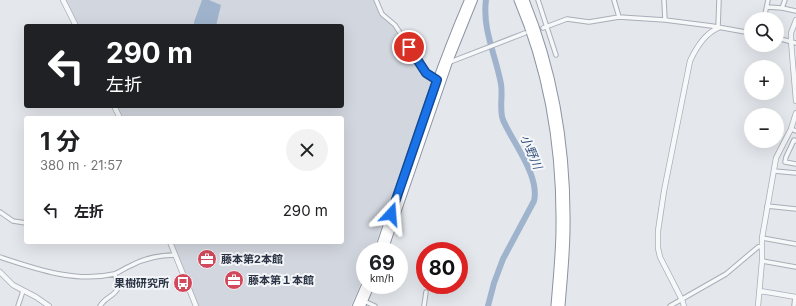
<!DOCTYPE html>
<html lang="ja">
<meta charset="utf-8">
<style>
:root{--surface:#fff;--page:#f2f2f2;--text:#202124;--muted:#757577}
body{margin:0;font-family:Inter,"Noto Sans JP",sans-serif;background:var(--page);color:var(--text);height:100vh;display:flex;flex-direction:column;font-size:15px;white-space:nowrap}
*{box-sizing:border-box;margin:0}
p{font-size:13px;color:var(--muted)}
.icon{flex:none;width:22px;height:22px;fill:none;stroke:currentColor;stroke-width:2;stroke-linecap:round;stroke-linejoin:round}
.map{position:relative;flex:1;overflow:hidden}
.details{position:absolute;left:24px;top:116px;width:320px;height:128px;display:flex;flex-direction:column;background:var(--surface);border-radius:4px;box-shadow:0 4px 16px #0002}
.details>*{flex:none}
.guide{position:absolute;left:24px;top:24px;width:320px;height:84px;border-radius:4px;box-shadow:0 4px 16px #0002;background:#202124;color:#fff;overflow:hidden}
.buttons{position:absolute;left:744px;top:12px;display:grid;gap:8px}
.buttons a{display:grid;place-items:center;width:40px;height:40px;border-radius:50%;background:var(--surface);box-shadow:0 4px 16px #0002;font-size:20px}
.speed{position:absolute;left:356px;top:242px;display:flex;gap:8px;font-size:20px;font-weight:700;text-align:center}
.speed>*{display:grid;place-content:center;width:52px;height:52px;border-radius:50%;background:var(--surface);box-shadow:0 4px 16px #0002;line-height:1}
.speed small{font-size:10px;font-weight:400}
.speed .limit{border:6px solid #d22;background:#fff;color:#111}
.pin{position:absolute;display:grid;place-items:center;width:34px;height:34px;color:#fff;margin:-17px;border:2px solid #fff;border-radius:50%;box-shadow:0 1px 4px #0007}
.me{position:absolute;width:44px;margin:-22px;rotate:19deg;stroke-linejoin:round;filter:drop-shadow(0 0 3px #0008)}
.turn{display:flex;align-items:center;gap:14px;height:84px;padding:0 16px;font-size:18px}
.turn .icon{width:52px;height:52px;stroke-width:2.5}
.turn b{display:block;font-size:28px;line-height:34px}
.round{display:grid;place-items:center;flex:none;width:42px;height:42px;border-radius:21px;background:var(--page)}
.summary{display:flex;align-items:center;justify-content:space-between;height:68px;padding:0 16px}
h1{font-size:24px;font-weight:700;line-height:30px}
ul{padding:0;list-style:none}
li{display:flex;align-items:center;gap:12px;height:52px;padding:0 16px}
li div{flex:1}
li b{display:block;font-size:15px}
li em{font-style:normal}
.map>svg:first-child{display:block}
.built{fill:#d2d6de}
.water{fill:#9fb4cc}
.lines{fill:none;stroke-linecap:round;stroke-linejoin:round}
.stream{stroke:#9fb4cc;stroke-width:1}
.river{stroke:#9fb4cc;stroke-width:6}
.minor-casing{stroke:#a9aeb7;stroke-width:5.5}
.tertiary-casing{stroke:#a9aeb7;stroke-width:6}
.trunk-casing{stroke:#8b94a3;stroke-width:8}
.motorway-casing{stroke:#8b94a3;stroke-width:9}
.minor{stroke:#f7f8fa;stroke-width:3.5}
.tertiary{stroke:#f7f8fa;stroke-width:4.5}
.trunk{stroke:#fff;stroke-width:6}
.motorway{stroke:#fff;stroke-width:7}
.route-casing{stroke:#114b97;stroke-width:10}
.route{stroke:#1a73e8;stroke-width:7}
.labels{text-anchor:middle;stroke-width:4;stroke-linejoin:round;paint-order:stroke}
.poi-label{font-size:11px;font-weight:bold;fill:#2b3445;stroke:#f4f6f9;text-anchor:start}
.water-label{font-size:12px;font-style:italic;fill:#34527a;stroke:#f4f6f9}
</style>
<div class="map">
<svg width="796" height="306" viewBox="0 0 796 306">
<rect width="100%" height="100%" fill="#e4e7ec"/>
<!-- built -->
<path class="built" d="M66 0H374L383 17 394 26 427 77 433 80 373 251H365V273L351 306H199L173 242H342V118H122L117 106H342V26H79Z"/>
<!-- water -->
<path class="water" d="M202 0H209L221 5 216 26H194V22Z"/>
<g class="lines">
<!-- stream -->
<path class="stream" d="M489 44H491"/>
<!-- river -->
<path class="river" d="M486 0C482 29 496 56 501 84 503 95 499 110 503 120 513 143 540 176 534 201L503 259 494 283 488 306"/>
<!-- minor casing -->
<g class="minor-casing">
<path id="minor" d="M376 0 382 14 395 25 426 73 437 80
M538 0 556 55
M614 0 619 17
M664 0 665 20
M767 7 782 8 796 11
M782 8 785 0
M764 19 768 0
M543 28 567 19 589 22 619 17 665 20 712 26 751 33
M718 28 719 0
M777 38 796 43
M450 62 525 33
M791 129 796 131
M796 141 794 140 786 157 785 162 796 164
M774 171 796 173
M767 206 796 209
M0 212 13 221 26 223
M762 238 796 244
M0 257C36 269 76 283 114 274 120 272 125 268 130 266 143 259 160 255 175 255
M762 261 796 267
M364 301 375 306
M18 306 23 291
M100 306C106 296 114 297 118 288L115 274
M424 306 426 292
M670 306 726 274 758 247 762 246
M794 306 795 297"/>
</g>
<!-- tertiary casing -->
<g class="tertiary-casing">
<path id="tertiary" d="M63 0 76 26
M796 20 791 33V41L796 101
M114 106 120 118
M170 242 196 306
M0 272 13 285 36 297 49 306
M760 291 796 297
M684 306 682 300 660 257 658 248V231L664 191 690 61C696 48 704 34 718 28
M758 306 762 261V238L776 158 791 129 796 113"/>
</g>
<!-- trunk casing -->
<g class="trunk-casing">
<path id="trunk" d="M378 251C407 167 433 81 468 0
M384 251 449 62 474 0
M356 306 365 285
M362 306 371 285"/>
</g>
<!-- motorway casing -->
<g class="motorway-casing">
<path id="motorway" d="M518 0C548 71 561 150 560 227 560 253 557 280 555 306
M525 0C554 71 567 150 566 227 566 253 563 280 561 306"/>
</g>
<!-- minor -->
<use href="#minor" class="minor"/>
<!-- tertiary -->
<use href="#tertiary" class="tertiary"/>
<!-- trunk -->
<use href="#trunk" class="trunk"/>
<!-- motorway -->
<use href="#motorway" class="motorway"/>
</g>
<g class="lines">
<!-- route casing -->
<g class="route-casing">
<path id="route" d="M391 214 437 80 426 73 409 47"/>
</g>
<!-- route -->
<use href="#route" class="route"/>
</g>
<!-- icons -->
<defs>
<g id="office-disc" transform="scale(1)"><circle r="9.5" fill="#d1495b" stroke="#f4f6f9"/><path d="M-6-3h4V-5.5h4V-3h4V5H-6ZM-1-4.5V-3h2v-1.5ZM-6 0V1H6V0Z" fill="#fff"/></g>
<g id="bus-disc" transform="scale(1)"><circle r="9.5" fill="#d1495b" stroke="#f4f6f9"/><path d="M-5-6H5V4H4V6H2V4H-2V6H-4V4H-5ZM-3.5-4V0h7V-4ZM-3.5 1.2v1.5H-2V1.2ZM2 1.2v1.5H3.5V1.2Z" fill="#fff"/></g>
</defs>
<g fill-rule="evenodd">
<use href="#office-disc" x="207" y="259"/>
<use href="#office-disc" x="234" y="280"/>
<use href="#bus-disc" x="183" y="283"/>
</g>
<g class="labels">
<!-- poi labels -->
<g class="poi-label">
<text x="221" y="263">藤本第2本館</text>
<text x="248" y="284">藤本第１本館</text>
<text x="169" y="287" text-anchor="end">果樹研究所</text>
</g>
<!-- water labels -->
<g class="water-label">
<text transform="translate(531 152) rotate(67)" y="4">小野川</text>
</g>
</g>
</svg>
<div class="buttons">
<a><svg class="icon" aria-label="search" viewBox="0 0 24 24"><circle cx="10" cy="10" r="6"/><path d="M15 15l6 6"/></svg></a>
<a>+</a>
<a>−</a>
</div>
<div class="speed"><div>69<small>km/h</small></div><div class="limit">80</div></div>
<div class="pin" style="left:409px;top:47px;background:#d93025"><svg class="icon" aria-label="arrive" viewBox="0 0 24 24"><path d="M6 21V4h12l-3 4 3 4H6"/></svg></div>
<svg class="me" style="left:391px;top:214px" viewBox="-20 -20 40 40"><path d="M0-17L14 15 0 8-14 15z" fill="#1a73e8" stroke="#fff" stroke-width="4"/></svg>
<div class="guide">
<div class="turn"><svg class="icon" aria-label="left" viewBox="0 0 24 24"><path d="M17 20v-9H6M10 6l-5 5 5 5"/></svg><div><b>290 m</b>左折</div></div>
</div>
<section class="details">
<div class="summary"><div><h1>1 分</h1><p>380 m · 21:57</p></div><a class="round"><svg class="icon" aria-label="close" viewBox="0 0 24 24"><path d="M6 6l12 12M18 6L6 18"/></svg></a></div>
<ul>
<li><svg class="icon" aria-label="left" viewBox="0 0 24 24"><path d="M17 20v-9H6M10 6l-5 5 5 5"/></svg><div><b>左折</b></div><em>290 m</em></li>
</ul>
</section>
</div>
